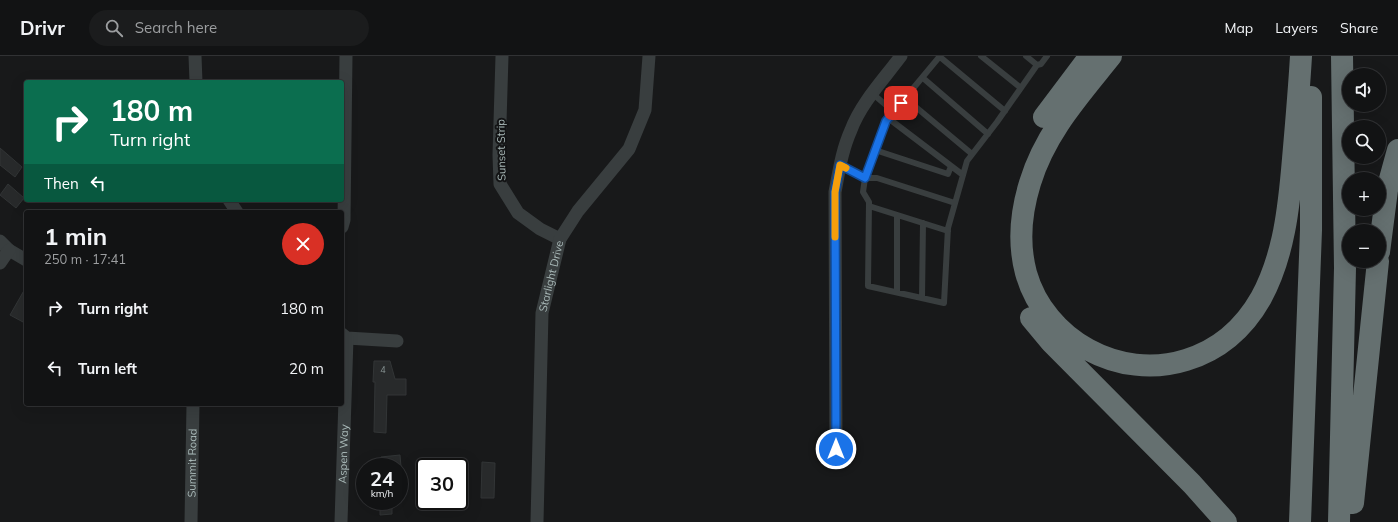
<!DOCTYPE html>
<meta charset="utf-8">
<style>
:root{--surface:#121314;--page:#1b1c1d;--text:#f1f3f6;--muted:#9c9ea0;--line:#313234}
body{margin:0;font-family:Mulish,sans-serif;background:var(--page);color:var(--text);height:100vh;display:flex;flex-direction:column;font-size:15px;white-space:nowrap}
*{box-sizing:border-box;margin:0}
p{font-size:13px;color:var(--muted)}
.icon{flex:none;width:22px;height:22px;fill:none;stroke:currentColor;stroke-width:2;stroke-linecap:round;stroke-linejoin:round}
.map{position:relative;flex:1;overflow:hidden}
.sheet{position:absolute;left:24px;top:154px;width:320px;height:196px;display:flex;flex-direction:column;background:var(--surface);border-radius:4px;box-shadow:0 4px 16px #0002,0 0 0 1px var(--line)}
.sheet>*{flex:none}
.banner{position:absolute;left:24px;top:24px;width:320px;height:122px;border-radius:4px;box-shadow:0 4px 16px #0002,0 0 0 1px var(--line);background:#0b6e4f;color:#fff;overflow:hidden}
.controls{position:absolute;left:1342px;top:12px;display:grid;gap:8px}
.controls a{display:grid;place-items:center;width:44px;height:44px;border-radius:50%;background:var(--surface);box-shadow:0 4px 16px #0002,0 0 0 1px var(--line);font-size:20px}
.speed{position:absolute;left:356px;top:402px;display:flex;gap:8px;font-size:20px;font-weight:700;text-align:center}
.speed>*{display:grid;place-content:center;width:52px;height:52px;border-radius:50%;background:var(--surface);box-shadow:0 4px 16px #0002,0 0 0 1px var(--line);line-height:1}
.speed small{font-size:10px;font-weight:400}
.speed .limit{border:2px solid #111;border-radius:6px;background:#fff;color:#111}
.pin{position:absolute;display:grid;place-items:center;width:34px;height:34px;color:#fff;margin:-17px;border-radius:8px;box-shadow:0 2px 6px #0006}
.me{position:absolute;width:44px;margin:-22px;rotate:0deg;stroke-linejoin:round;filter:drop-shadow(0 0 3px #0008)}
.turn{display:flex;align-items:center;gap:14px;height:84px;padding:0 20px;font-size:18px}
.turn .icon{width:52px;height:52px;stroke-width:2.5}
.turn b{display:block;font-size:28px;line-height:34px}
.then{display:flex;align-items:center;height:38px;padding:0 20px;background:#0003;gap:8px;font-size:15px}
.round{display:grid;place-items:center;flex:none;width:42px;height:42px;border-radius:21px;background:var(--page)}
.summary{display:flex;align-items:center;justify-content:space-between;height:68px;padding:0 20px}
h1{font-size:24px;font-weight:700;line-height:30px}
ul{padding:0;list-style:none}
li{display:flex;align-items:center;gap:12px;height:60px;padding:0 20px}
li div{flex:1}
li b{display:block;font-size:15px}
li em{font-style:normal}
header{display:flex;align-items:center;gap:24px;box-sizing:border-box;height:56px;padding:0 20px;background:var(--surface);border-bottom:1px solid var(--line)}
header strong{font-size:19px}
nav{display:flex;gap:22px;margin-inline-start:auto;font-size:14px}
.search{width:280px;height:36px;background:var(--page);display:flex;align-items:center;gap:10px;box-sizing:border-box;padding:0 14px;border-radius:22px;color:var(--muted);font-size:15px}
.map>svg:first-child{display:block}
.building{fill:#282a2b;stroke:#323536}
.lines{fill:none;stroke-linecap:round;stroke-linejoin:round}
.lane{stroke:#393e3f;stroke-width:6}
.street{stroke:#393e3f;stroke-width:13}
.highway{stroke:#657070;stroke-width:22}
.route-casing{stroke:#114b97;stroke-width:10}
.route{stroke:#1a73e8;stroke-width:7}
.slow{stroke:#f59e0b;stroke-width:7}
.labels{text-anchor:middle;stroke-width:4;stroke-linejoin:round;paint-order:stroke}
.number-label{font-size:9px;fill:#8a9696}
.street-label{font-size:11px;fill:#aabab9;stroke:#131415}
</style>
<header>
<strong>Drivr</strong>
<div class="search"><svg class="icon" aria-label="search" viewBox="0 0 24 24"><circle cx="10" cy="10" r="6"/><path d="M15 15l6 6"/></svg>Search here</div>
<nav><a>Map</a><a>Layers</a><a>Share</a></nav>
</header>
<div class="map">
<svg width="1398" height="466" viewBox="0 0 1398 466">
<rect width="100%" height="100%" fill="#18191a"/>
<!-- building -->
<path class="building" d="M0 92 22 111 15 121 0 109Z
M8 128 24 142 16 152 0 139Z
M26 231V261L23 266 10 259Z
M374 305H390L395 323H406V339H387L386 377 374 376 375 326H373Z
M400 399 401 411H382L381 401Z
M482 406 495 407 494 442H481Z
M380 445H392V458L380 459Z"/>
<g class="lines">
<!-- lane -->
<path class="lane" d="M940 0 886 65 865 122 863 136 869 146 868 230 944 247 948 172 967 105 997 66 1037 9 1026 0
M981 0 1021 32
M940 1 1005 55
M1037 9 1041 8 1047 0
M923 22 988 78
M873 38 894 56
M905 42 972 98
M888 62 963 119
M875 94 948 118 951 110
M840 109 865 122H877L955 147
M869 150 948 175
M897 236V159
M922 242 923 167"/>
<!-- street -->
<g class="street">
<path d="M195 0 196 26"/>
<path d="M502 0 499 99 500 128 518 157 540 173 560 183"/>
<path d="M229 144 237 156"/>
<path d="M342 171 344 164 346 0"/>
<path d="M0 185 9 194 26 204"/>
<path d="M0 207 9 194"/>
<path d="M342 278 347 282 397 285"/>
<path d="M836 393 835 136C839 115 842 94 851 74 861 47 884 23 901 0"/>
<path id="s1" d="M191 466 193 348"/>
<path id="s2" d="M341 466 347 282"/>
<path id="s3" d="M537 466 542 257 560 183 578 155 629 93 645 54 649 0"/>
</g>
<!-- highway -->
<path class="highway" d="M1111 0C1079 40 1045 77 1030 127 1021 156 1018 187 1026 217 1045 284 1119 325 1186 304 1219 294 1244 272 1261 242 1284 200 1289 151 1293 103 1296 69 1299 34 1301 0
M1044 61 1090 0
M1379 196 1387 134 1398 94
M1031 262 1051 286 1192 428 1226 466
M1353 447 1378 205
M1300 466 1311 174V41
M1339 466 1345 212 1342 0"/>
</g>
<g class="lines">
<!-- route casing -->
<g class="route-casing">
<path id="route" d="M836 393 835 136 840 109 865 122 886 65 901 47"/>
</g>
<!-- route -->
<use href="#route" class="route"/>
<!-- slow -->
<path class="slow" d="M835 181V136L840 109 846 112"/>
</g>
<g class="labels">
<!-- number labels -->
<g class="number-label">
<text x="383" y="317">4</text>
</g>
<!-- street labels -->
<g class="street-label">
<text transform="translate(501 94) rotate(-91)" y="4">Sunset Strip</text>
<text dy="4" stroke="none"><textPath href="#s3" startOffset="247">Starlight Drive</textPath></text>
<text dy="4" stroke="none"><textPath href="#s2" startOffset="68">Aspen Way</textPath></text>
<text dy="4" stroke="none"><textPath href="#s1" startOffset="59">Summit Road</textPath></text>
</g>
</g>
</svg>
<div class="controls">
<a><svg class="icon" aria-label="sound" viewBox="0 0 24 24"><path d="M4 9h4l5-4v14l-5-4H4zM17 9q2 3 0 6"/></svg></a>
<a><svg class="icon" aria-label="search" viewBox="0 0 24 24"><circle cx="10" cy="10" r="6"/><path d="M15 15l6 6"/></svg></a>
<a>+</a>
<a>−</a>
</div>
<div class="speed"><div>24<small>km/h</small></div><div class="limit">30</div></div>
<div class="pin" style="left:901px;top:47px;background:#d93025"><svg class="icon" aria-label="arrive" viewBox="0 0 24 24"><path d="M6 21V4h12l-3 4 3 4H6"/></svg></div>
<svg class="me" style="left:836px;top:393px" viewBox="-20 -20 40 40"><circle r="17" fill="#1a73e8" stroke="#fff" stroke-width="3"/><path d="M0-11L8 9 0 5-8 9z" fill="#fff"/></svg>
<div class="banner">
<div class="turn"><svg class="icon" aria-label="right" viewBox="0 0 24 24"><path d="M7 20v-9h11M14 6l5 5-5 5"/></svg><div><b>180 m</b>Turn right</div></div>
<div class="then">Then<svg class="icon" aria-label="left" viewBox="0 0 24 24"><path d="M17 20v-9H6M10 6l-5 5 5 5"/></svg></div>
</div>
<section class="sheet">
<div class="summary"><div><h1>1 min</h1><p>250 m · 17:41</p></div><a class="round" style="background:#d93025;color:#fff"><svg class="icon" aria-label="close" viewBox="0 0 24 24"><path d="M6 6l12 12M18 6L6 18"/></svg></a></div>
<ul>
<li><svg class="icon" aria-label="right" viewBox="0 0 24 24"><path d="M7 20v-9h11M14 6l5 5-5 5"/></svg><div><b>Turn right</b></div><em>180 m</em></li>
<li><svg class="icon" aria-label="left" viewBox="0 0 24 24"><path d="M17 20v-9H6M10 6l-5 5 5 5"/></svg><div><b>Turn left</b></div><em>20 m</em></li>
</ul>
</section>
</div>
